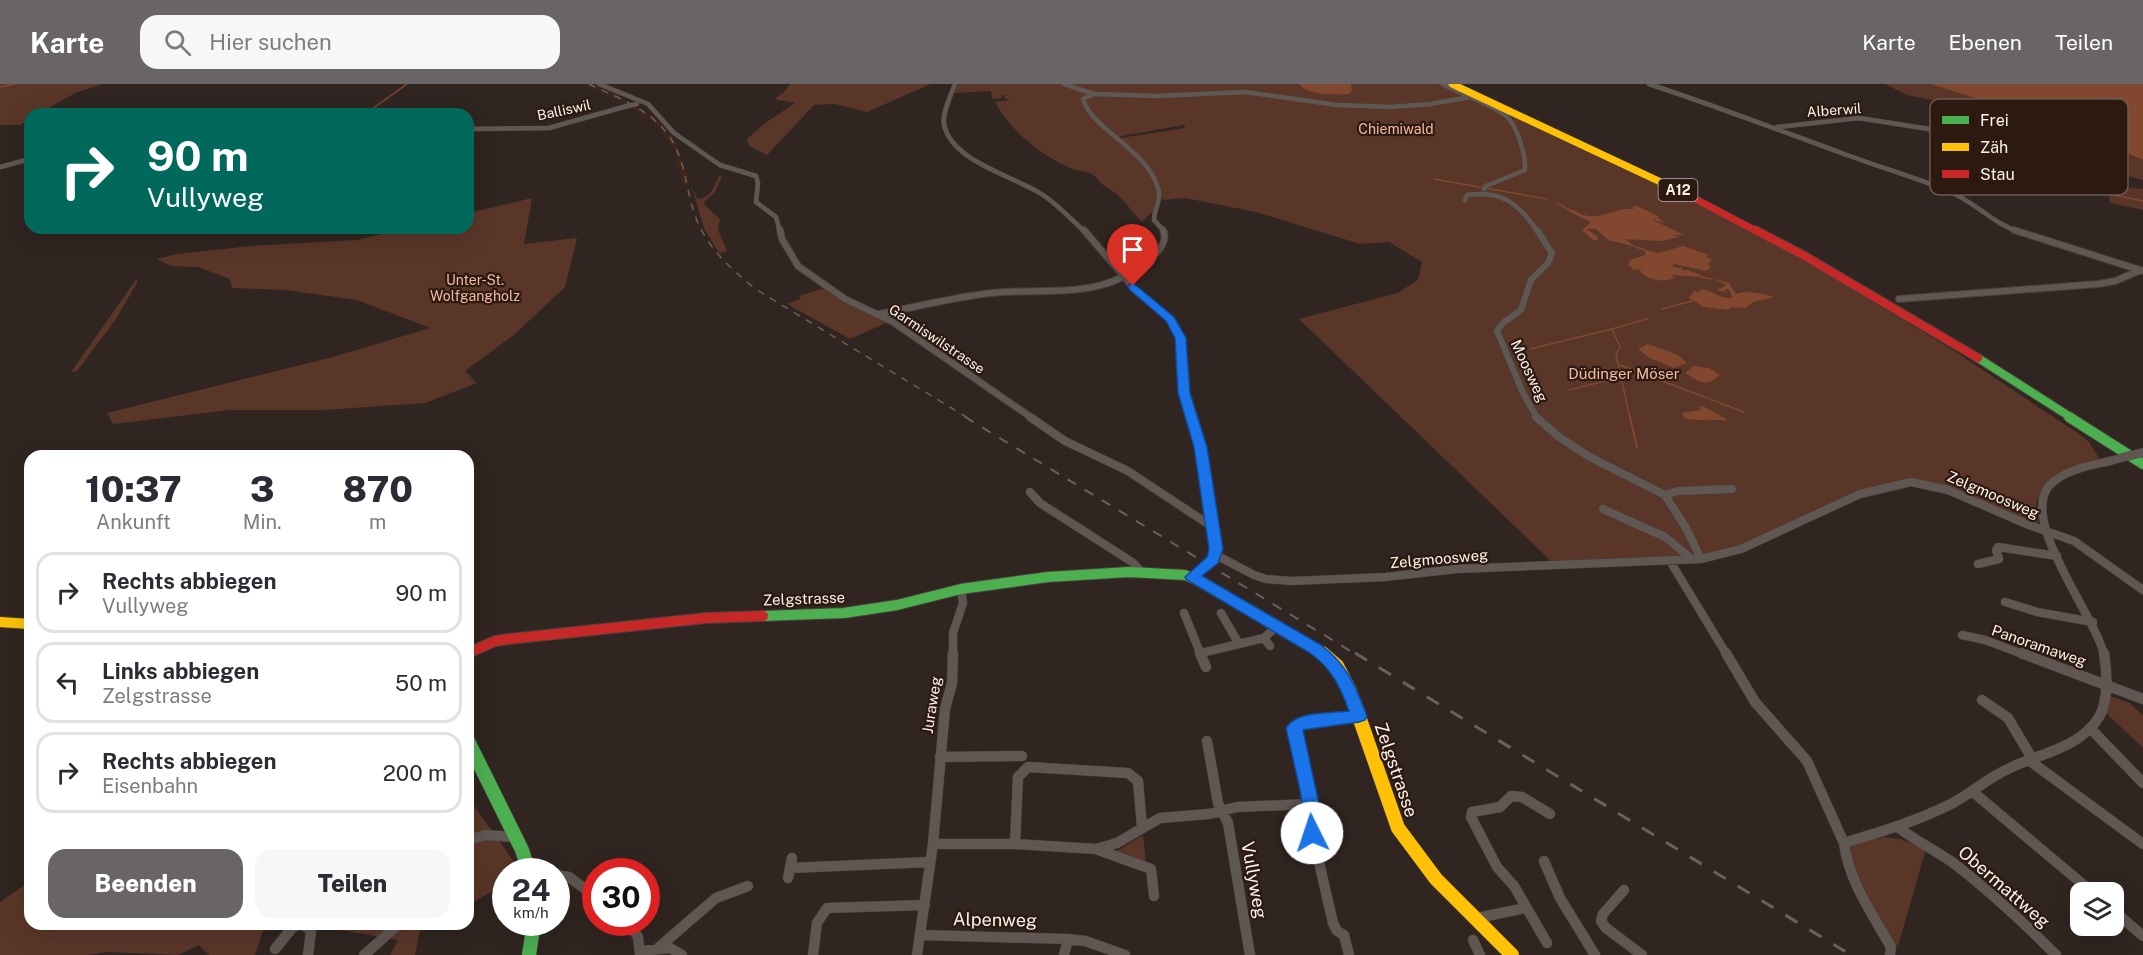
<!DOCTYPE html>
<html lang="de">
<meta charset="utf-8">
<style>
:root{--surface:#fff;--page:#f7f7f7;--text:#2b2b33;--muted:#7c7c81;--line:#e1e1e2;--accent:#696466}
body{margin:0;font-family:"Public Sans",sans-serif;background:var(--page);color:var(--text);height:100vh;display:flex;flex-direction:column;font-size:22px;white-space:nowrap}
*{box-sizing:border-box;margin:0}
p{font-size:20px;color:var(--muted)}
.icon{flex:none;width:33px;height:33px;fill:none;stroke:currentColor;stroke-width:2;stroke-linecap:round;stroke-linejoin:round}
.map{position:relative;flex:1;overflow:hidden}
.details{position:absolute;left:24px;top:366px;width:450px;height:480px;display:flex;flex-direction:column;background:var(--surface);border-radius:18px;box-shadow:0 6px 24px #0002}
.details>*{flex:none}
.banner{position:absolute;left:24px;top:24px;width:450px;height:126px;border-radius:18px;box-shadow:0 6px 24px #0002;background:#00695c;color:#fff;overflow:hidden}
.tools{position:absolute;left:2070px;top:798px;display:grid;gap:12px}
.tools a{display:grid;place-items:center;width:54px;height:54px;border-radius:12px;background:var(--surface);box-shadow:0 6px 24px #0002;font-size:30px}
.speed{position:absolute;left:492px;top:774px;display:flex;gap:12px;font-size:30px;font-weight:700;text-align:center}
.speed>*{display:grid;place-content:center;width:78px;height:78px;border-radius:50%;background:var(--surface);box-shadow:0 6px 24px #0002;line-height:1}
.speed small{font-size:15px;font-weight:400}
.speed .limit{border:9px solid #d22;background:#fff;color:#111}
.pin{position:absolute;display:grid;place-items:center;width:51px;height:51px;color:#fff;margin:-62px -26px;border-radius:50% 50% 50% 0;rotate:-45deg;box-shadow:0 0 6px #0007}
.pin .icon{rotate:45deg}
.me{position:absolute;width:66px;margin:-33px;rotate:356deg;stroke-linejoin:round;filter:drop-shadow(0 0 4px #0008)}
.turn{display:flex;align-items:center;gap:21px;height:126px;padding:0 24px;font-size:27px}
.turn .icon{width:78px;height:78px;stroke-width:2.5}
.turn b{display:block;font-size:42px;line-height:51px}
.eta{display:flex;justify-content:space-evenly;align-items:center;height:102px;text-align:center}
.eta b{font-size:36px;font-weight:800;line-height:42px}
.cta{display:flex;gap:12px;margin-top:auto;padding:12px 24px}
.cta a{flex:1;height:69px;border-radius:18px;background:var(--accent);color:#fff;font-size:24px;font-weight:800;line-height:69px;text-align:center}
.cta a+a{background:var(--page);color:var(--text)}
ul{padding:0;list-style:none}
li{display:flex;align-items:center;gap:18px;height:81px;margin:0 12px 9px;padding:0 12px;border:3px solid var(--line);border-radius:18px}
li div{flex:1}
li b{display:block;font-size:22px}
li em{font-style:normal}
header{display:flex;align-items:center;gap:36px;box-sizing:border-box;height:84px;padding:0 30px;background:var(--accent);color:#fff}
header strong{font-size:28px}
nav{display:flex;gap:33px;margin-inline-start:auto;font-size:21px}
.search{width:420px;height:54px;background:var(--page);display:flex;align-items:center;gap:15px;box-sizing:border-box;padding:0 21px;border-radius:18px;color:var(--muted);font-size:22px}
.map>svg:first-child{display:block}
.built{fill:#3f261c}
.green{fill:#593628}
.water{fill:#82482f}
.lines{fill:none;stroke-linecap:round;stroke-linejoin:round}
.stream-far1{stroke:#82482f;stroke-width:1.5}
.stream{stroke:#82482f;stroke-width:2}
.street-far3-casing{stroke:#49403c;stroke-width:5}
.street-far2-casing{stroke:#49403c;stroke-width:8}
.street-far1-casing{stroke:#49403c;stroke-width:9}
.street-casing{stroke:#49403c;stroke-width:11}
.fast-far2-casing{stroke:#49403c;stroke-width:10}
.fast-far1-casing{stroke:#49403c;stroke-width:12}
.fast-casing{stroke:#49403c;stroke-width:15}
.slow-far2-casing{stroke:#49403c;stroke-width:8}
.slow-far1-casing{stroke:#49403c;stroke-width:12}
.slow-casing{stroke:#49403c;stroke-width:15}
.jam-far2-casing{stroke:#49403c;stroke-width:8}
.jam-far1-casing{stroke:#49403c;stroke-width:10}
.jam-casing{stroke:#49403c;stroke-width:12}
.street-far3{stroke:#605753;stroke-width:4.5}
.street-far2{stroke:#605753;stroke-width:6}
.street-far1{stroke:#605753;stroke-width:8}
.street{stroke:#605753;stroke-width:10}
.fast-far2{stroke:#4caf50;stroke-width:8}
.fast-far1{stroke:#4caf50;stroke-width:10}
.fast{stroke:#4caf50;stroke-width:14}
.slow-far2{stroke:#ffc107;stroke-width:7}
.slow-far1{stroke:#ffc107;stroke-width:10}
.slow{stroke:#ffc107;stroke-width:14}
.jam-far2{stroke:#c62828;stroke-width:7}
.jam-far1{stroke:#c62828;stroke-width:8}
.jam{stroke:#c62828;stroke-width:10}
.rail-far2{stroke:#6a605c;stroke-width:1.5;stroke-dasharray:7 7;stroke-linecap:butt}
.rail-far1{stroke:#6a605c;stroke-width:2;stroke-dasharray:10 10;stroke-linecap:butt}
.rail{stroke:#6a605c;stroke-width:3;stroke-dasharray:14 14;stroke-linecap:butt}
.street-bridge-far1-casing{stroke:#49403c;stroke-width:5;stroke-linecap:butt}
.street-bridge-casing{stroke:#49403c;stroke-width:9;stroke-linecap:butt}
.street-bridge-far1{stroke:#605753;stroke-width:4.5}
.street-bridge{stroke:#605753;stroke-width:8}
.route{fill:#1a73e8;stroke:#114b97;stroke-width:1.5}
.labels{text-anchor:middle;stroke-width:4.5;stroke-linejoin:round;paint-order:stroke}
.far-street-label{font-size:14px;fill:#fdf1ec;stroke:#2c1910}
.far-park-label{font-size:14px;fill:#f4bba3;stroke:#2c1910}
.shield{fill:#2c1910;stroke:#beb0aa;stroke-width:1.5}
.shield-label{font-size:14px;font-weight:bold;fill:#fdf1ec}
.street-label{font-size:15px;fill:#fdf1ec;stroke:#2c1910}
.park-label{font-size:15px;fill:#f4bba3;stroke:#2c1910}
.near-street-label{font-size:18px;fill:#fdf1ec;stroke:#2c1910}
.key{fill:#2c1910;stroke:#6b5a52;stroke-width:1.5}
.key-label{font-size:16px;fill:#fdf1ec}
</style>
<header>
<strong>Karte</strong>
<div class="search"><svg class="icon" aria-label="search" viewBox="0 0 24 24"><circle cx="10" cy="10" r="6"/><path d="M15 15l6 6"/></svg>Hier suchen</div>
<nav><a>Karte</a><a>Ebenen</a><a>Teilen</a></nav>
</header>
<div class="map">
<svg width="2143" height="871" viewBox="0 0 2143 871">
<rect width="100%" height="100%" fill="#302520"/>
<!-- built -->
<path class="built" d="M583 0H592L634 20 657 36 674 55 691 100 682 102 673 65 661 47 652 38 629 23Z"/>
<!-- green -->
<path class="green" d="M0 0H103L77 8 38 30H30V35L20 41H0Z
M790 0H931L867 28 835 20 814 21 767 71 749 62 747 55 764 40 795 19 774 15 784 8Z
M958 0H1448L1678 109 1818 184 1953 266 2079 350 2089 358 2099 374 2096 378 2045 400 2036 419 2038 441 1951 405 1908 396 1881 401 1846 412 1755 456 1726 468 1698 473 1553 479 1299 235 1397 209 1418 196 1422 178 1389 158 1360 160 1256 128 1185 114 1163 116C1157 88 1140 72 1120 54L1185 44 1184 41 1116 53C1135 72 1158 92 1159 121L1142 138C1134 130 1128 122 1121 114 1116 108 1108 105 1102 100 1099 97 1096 93 1092 90 1086 87 1077 87 1070 84 1039 70 1012 48 995 18L1010 16 1004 14 1006 11 1001 12 1002 14 992 15 991 7 954 9Z
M1885 0H1930L2056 39 2143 76V96L2116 89 1994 39 2004 33C1979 22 1962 40 1937 33L1941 18 1907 11Z
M719 92H722L715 108 703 119 720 135 718 146 727 167 719 169 704 144 691 100 697 115C711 114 714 103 719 92Z
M2005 95 2016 100 2057 98 2143 105V126L2110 119 2109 110C2065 107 2020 111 1976 109Z
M532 114 524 160 577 154 565 203 515 250 465 287 477 299 425 319 324 326H229L113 340 107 329 333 273 430 244 357 216 286 206 232 204 230 195 198 183 172 182 156 175 177 170 251 162 356 156 409 144H468V129Z
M137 194V199L116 235 77 287 71 288Z
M821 205H827L886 239 850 255 787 220 801 215 799 212Z
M2110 612 2130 619 2143 632V664L2106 629Z
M468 713 515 779 491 808 468 821Z
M1143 751 1146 779 1117 767Z
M1884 753 1900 755 1926 765 1898 862 1894 859C1880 833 1849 793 1851 763L1858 759Z
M30 797V840H304L263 847 255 871H209L199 861 178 871 108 868 87 871H0V818Z
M307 840H433L420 847 415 871H390L398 856Z"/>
<!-- water -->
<path class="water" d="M1299 0H1351L1352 6 1349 10C1336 11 1306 11 1299 0Z
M1930 0H2143V76L2055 39Z
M1637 122 1660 133H1657L1666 140 1653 135 1655 137 1684 151H1673L1680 153 1661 157 1625 155 1636 163 1608 156 1596 145H1587L1598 153V156H1593L1582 146 1591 138 1570 128 1572 126C1578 128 1583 132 1590 132 1605 134 1618 123 1635 125L1631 123Z
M1683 162 1708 171 1706 173 1712 175 1708 180 1711 183 1706 187 1671 179 1674 181 1672 183 1683 184 1682 187 1687 186 1701 191V193L1671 191 1675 194C1662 199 1649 196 1639 187L1643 185 1634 186 1628 181 1630 176 1645 171V166L1659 169Z
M1712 194 1729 199 1736 210C1745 206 1766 210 1774 213L1753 218 1746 224 1732 223 1728 226 1704 223 1689 214 1694 207 1701 208 1699 205C1710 205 1719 215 1732 214L1730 206 1726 205 1725 208 1717 206 1727 201Z
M1648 260 1678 271 1687 279 1674 284 1650 274 1638 265Z
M1694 282 1709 284 1720 291C1707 303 1700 299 1685 289Z
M1703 322 1726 335V337C1712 334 1696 338 1684 334L1682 329 1701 326 1700 323Z"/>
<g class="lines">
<!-- stream-far1 -->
<path class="stream-far1" d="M0 3 15 0
M1975 23 1982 16
M368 28 407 0
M1936 41 1958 29 1972 25
M1434 95 1547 115
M2089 106 2143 117
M1557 119 1571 127
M1636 163 1645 166
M1701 193 1711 195
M1662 225 1692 217
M1530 265 1612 245
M1620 281 1744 328
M1569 306 1621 293
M1630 334 1616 271 1620 263 1612 245 1647 235"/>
<!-- stream -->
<path class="stream" d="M1630 333 1637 363"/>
<!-- street-far3 casing -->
<g class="street-far3-casing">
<path id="street-far3" d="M599 0 648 20 674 49 720 81 756 92 758 99 756 118 776 133 780 148
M955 0C951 11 942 29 944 40 951 78 1015 92 1043 111 1058 121 1072 136 1085 148
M1064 0 1094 10
M1442 0C1462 10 1486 18 1505 31 1517 40 1526 72 1525 86L1486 102 1484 105
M1649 0C1713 21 1776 45 1839 68 1875 82 1912 92 1948 107 1974 117 1992 139 2019 148
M1777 43 1859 34 1929 45
M468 45 549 44 627 22
M0 83 30 75
M1465 116 1467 111C1502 106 1519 120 1538 148
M1165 148 1154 136C1154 124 1162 117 1158 104 1147 65 1091 45 1083 15L1094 10 1157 12 1245 8 1337 21 1391 23 1431 20 1470 13"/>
</g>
<!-- street-far2 casing -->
<g class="street-far2-casing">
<path id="street-far2" d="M780 146 782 155 798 182 845 215 893 238 1032 334
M1084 146 1137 208 1167 232 1176 243 1182 259 1184 309 1191 334
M1537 146 1552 169 1548 179 1531 196 1521 226 1503 239 1497 247 1523 309 1537 334
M2014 146 2143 187
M1899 215 2098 200 2115 197 2141 186
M879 230C916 223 954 213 992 209 1052 203 1102 218 1152 173 1160 166 1168 157 1163 146"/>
</g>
<!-- street-far1 casing -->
<g class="street-far1-casing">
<path id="street-far1" d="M1030 333 1065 357 1128 387 1211 442
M1191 333 1200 363 1216 471
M1536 333 1559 353 1588 372 1665 411 1686 444 1701 475
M1030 408 1040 419 1132 478 1142 488
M1665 411 1678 407 1732 405
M1603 425 1665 453 1692 475
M1216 471 1254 491 1266 495 1292 497 1385 493 1457 485 1701 475 1741 465 1860 410 1911 398 1948 406 2029 441 2074 457 2143 506
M1670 477 1727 571
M1978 480 1999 475 1996 466 1998 463 2057 472
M2005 518 2037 528 2093 538
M1184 529 1201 571
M1221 529 1239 560
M1962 551 1985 556 2025 571
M1264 554 1270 562
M1201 569 1264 554 1277 542
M953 571V549L963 519 961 505
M2104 571C2096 532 2013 430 2053 398 2070 384 2094 381 2114 376"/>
</g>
<!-- street casing -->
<g class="street-casing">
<path id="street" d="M1200 569 1206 583
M1726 569 1755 618 1807 677 1844 759C1849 798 1872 829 1891 863L1890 871
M2021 569 2143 615
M1982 616 2008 634 2033 676
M2090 644 2143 699
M1207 657 1218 719 1228 739 1250 871
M940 673 1022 672
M2030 677 2143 760
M1973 708 2092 808
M1898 743C1916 758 1938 767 1956 781 1992 809 2024 839 2056 871
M468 756 485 751 515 753
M1844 759C1880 748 1917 737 1951 720 1972 709 1989 693 2010 684 2041 669 2080 664 2099 633 2109 617 2107 587 2104 569
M933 760H1015L1096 765 1151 785 1154 812
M1015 760 1018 693 1028 683 1128 689 1138 697 1142 743
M1096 765 1117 759 1160 734 1209 730 1237 723 1311 720
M792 774 790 784 930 778
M1544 777 1560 814 1595 871
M556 791 569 793 596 813
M788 794 790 784
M1624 806 1603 830 1601 837 1606 844 1642 871
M2114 827 2143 852
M1477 834 1526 824
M628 838 638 853 640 870
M302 840 311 847 308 871
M921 851 1068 855 1085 857 1125 871
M1473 856 1480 871
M1547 859 1514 802 1497 783 1471 733 1472 728 1500 723 1511 712 1522 713 1550 730
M658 864 716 814 748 802
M275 865 293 843 302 840
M641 867 670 864 682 871
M364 871 399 840
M813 871 817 839 827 824 925 821
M917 871 933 760 945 625 952 599 953 569
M1064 871 1068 855
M1349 871 1344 851 1337 847 1333 839 1307 726 1310 708 1294 644 1300 639 1359 632"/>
</g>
<!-- fast-far2 casing -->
<g class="fast-far2-casing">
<path id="fast-far2" d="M1978 274 2072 334"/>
</g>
<!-- fast-far1 casing -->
<g class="fast-far1-casing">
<path id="fast-far1" d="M2069 333 2143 380
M763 532 844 529 897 521 961 505 1048 493 1129 488 1185 491 1202 498 1321 569"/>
</g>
<!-- fast casing -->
<g class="fast-casing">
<path id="fast" d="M468 657 522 766 529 788
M529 871 534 838"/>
</g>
<!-- slow-far2 casing -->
<g class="slow-far2-casing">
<path id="slow-far2" d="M1452 0 1684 109"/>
</g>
<!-- slow-far1 casing -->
<g class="slow-far1-casing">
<path id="slow-far1" d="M0 538 30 540
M1321 569 1323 571"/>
</g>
<!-- slow casing -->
<g class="slow-casing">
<path id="slow" d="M1322 569 1337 582 1350 607 1398 744 1436 795 1512 871"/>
</g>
<!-- jam-far2 casing -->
<g class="jam-far2-casing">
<path id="jam-far2" d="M1684 109 1758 148"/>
</g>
<!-- jam-far1 casing -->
<g class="jam-far1-casing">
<path id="jam-far1" d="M1755 146 1803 171 1978 274"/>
</g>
<!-- jam casing -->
<g class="jam-casing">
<path id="jam" d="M468 569 495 557 509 555 706 534 763 532"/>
</g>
<!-- street-far3 -->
<use href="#street-far3" class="street-far3"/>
<!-- street-far2 -->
<use href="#street-far2" class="street-far2"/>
<!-- street-far1 -->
<use href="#street-far1" class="street-far1"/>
<!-- street -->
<use href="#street" class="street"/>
<!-- fast-far2 -->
<use href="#fast-far2" class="fast-far2"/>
<!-- fast-far1 -->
<use href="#fast-far1" class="fast-far1"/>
<!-- fast -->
<use href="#fast" class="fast"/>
<!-- slow-far2 -->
<use href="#slow-far2" class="slow-far2"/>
<!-- slow-far1 -->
<use href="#slow-far1" class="slow-far1"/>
<!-- slow -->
<use href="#slow" class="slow"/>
<!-- jam-far2 -->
<use href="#jam-far2" class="jam-far2"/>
<!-- jam-far1 -->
<use href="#jam-far1" class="jam-far1"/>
<!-- jam -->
<use href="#jam" class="jam"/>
<!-- rail-far2 -->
<path class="rail-far2" d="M589 0C616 13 647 24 666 48 684 70 685 99 693 125 703 160 729 184 757 206L968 334"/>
<!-- rail-far1 -->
<path class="rail-far1" d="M965 333 1357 571"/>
<!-- rail -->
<path class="rail" d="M1355 569 1851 871"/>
<!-- street-bridge-far1 casing -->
<g class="street-bridge-far1-casing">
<path id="street-bridge-far1" d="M627 22 637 20"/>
</g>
<!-- street-bridge casing -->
<g class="street-bridge-casing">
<path id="street-bridge" d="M2114 376 2143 368
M1202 484 1211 477"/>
</g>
<!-- street-bridge-far1 -->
<use href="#street-bridge-far1" class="street-bridge-far1"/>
<!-- street-bridge -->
<use href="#street-bridge" class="street-bridge"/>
</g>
<!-- route -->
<path class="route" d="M1133 199 1174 233 1186 254 1190 309 1207 363 1223 465 1218 479 1202 492 1321 561C1347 580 1356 603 1367 632L1365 636 1359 638 1303 646 1319 720 1316 726 1321 749 1319 754 1312 756 1306 754 1298 726 1302 719 1300 706 1286 644C1295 627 1331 629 1349 627 1340 602 1332 585 1310 569L1187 496 1185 493 1207 473 1209 465 1194 363 1178 309 1175 254 1166 237 1129 205 1128 202Z"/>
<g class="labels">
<!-- far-street labels -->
<g class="far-street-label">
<text transform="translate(564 26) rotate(-12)" y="5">Balliswil</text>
<text transform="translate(1834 26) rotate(-4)" y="5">Alberwil</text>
<text transform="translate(937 255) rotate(34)" y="5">Garmiswilstrasse</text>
</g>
<!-- far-park labels -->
<g class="far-park-label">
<text x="1396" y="50">Chiemiwald</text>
<text x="475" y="201">Unter-St.<tspan x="475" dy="16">Wolfgangholz</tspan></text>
</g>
<!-- shield labels -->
<rect class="shield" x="1658.5" y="95" width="39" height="22" rx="4.5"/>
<g class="shield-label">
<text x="1678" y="111">A12</text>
</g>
<!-- street labels -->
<g class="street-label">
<text transform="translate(1529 287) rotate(65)" y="5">Moosweg</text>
<text transform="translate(1993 411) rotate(23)" y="5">Zelgmoosweg</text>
<text transform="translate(1439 475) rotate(-5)" y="5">Zelgmoosweg</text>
<text transform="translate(804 515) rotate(-2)" y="5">Zelgstrasse</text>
<text transform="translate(2039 562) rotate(19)" y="5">Panoramaweg</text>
<text transform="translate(932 621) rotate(-81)" y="5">Juraweg</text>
</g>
<!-- park labels -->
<g class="park-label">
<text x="1624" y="295">Düdinger Möser</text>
</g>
<!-- near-street labels -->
<g class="near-street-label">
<text transform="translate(1396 686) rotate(71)" y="6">Zelgstrasse</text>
<text transform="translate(1254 796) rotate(80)" y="6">Vullyweg</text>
<text transform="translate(2004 803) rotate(41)" y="6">Obermattweg</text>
<text transform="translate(995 836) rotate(1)" y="6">Alpenweg</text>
</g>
</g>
<!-- legend -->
<rect x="1930" y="15" width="198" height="96" rx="9" class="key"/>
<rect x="1942" y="32" width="27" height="8" fill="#4caf50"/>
<rect x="1942" y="59" width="27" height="8" fill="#ffc107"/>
<rect x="1942" y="86" width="27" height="8" fill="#c62828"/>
<g class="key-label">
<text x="1980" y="42">Frei</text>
<text x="1980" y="69">Zäh</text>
<text x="1980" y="96">Stau</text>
</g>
</svg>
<div class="tools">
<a><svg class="icon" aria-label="layers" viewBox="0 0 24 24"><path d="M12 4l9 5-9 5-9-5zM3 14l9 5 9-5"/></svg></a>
</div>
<div class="speed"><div>24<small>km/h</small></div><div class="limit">30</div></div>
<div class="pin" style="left:1133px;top:202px;background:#d93025"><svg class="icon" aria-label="arrive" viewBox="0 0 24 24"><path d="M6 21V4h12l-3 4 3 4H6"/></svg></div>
<svg class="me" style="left:1312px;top:749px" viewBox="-20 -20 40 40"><circle r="19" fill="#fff"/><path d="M0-13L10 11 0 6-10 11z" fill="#1a73e8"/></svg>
<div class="banner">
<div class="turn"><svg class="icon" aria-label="right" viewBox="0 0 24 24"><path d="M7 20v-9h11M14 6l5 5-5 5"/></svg><div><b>90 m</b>Vullyweg</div></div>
</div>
<section class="details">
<div class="eta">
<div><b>10:37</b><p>Ankunft</p></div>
<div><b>3</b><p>Min.</p></div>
<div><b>870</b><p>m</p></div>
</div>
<ul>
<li><svg class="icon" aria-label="right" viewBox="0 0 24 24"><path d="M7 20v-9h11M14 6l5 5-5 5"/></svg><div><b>Rechts abbiegen</b><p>Vullyweg</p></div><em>90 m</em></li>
<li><svg class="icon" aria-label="left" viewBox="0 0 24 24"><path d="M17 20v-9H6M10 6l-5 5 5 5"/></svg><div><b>Links abbiegen</b><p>Zelgstrasse</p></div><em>50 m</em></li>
<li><svg class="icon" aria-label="right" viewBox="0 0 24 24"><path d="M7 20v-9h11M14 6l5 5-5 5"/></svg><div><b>Rechts abbiegen</b><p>Eisenbahn</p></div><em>200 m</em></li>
</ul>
<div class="cta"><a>Beenden</a><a>Teilen</a></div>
</section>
</div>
